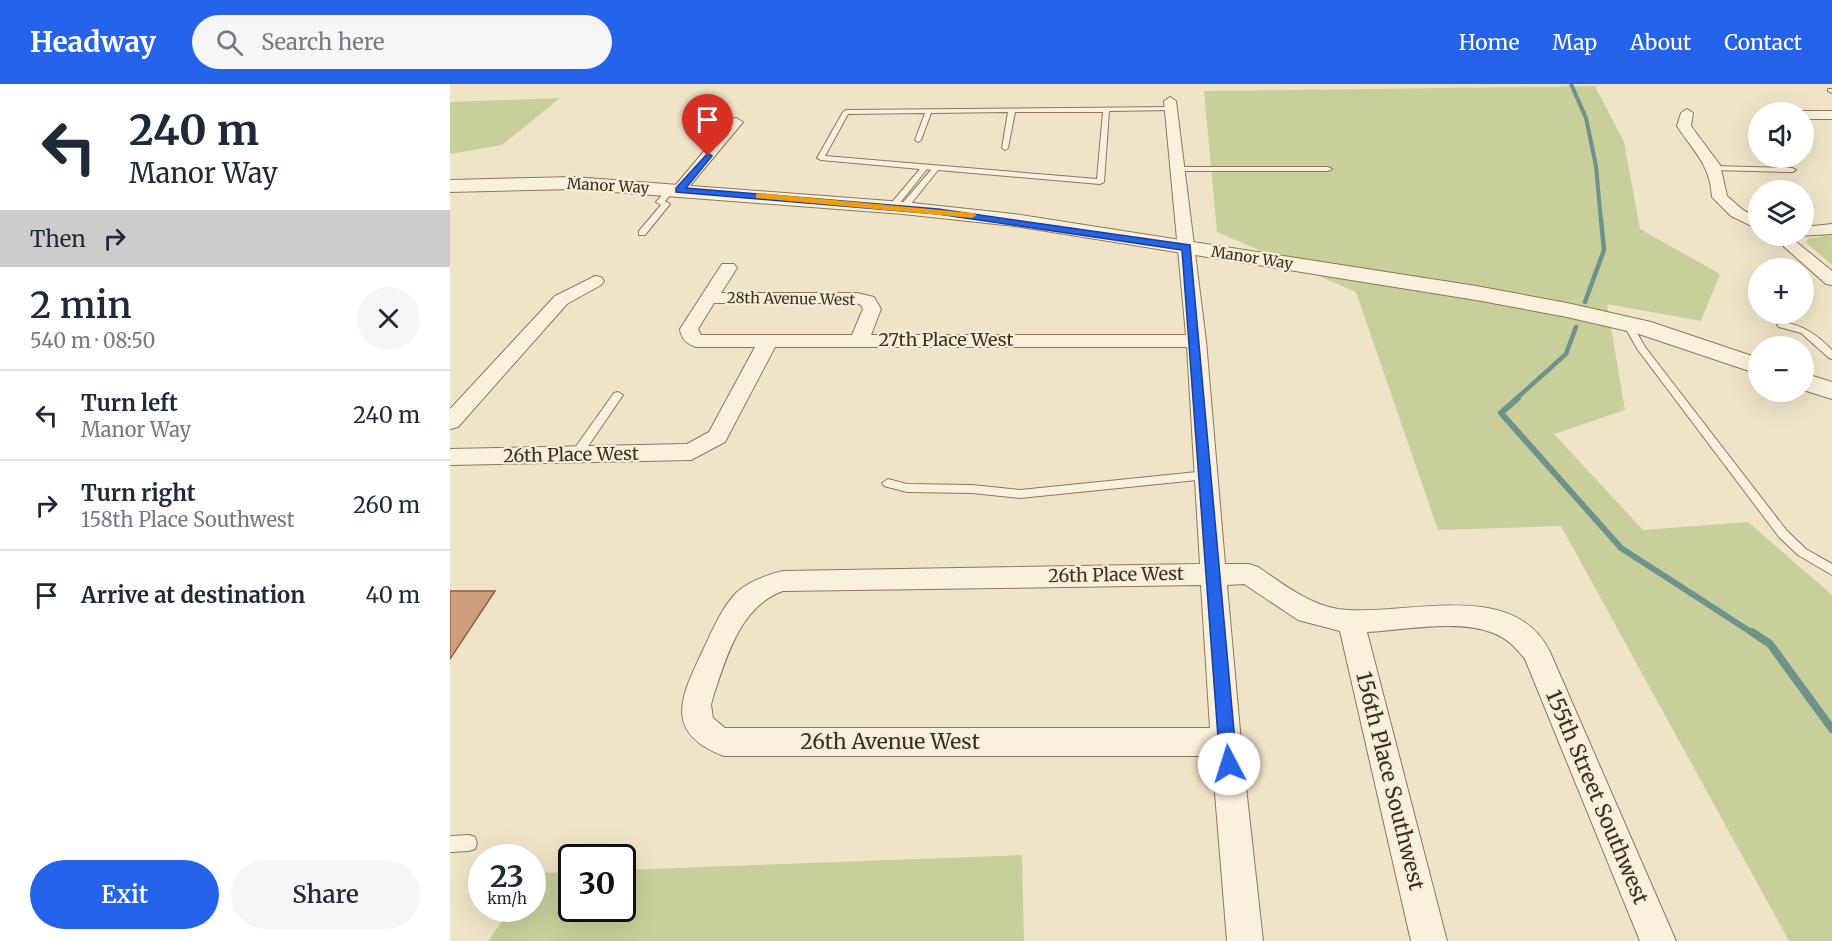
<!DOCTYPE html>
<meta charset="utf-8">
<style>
:root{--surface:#fff;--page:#f6f6f7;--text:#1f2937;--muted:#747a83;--line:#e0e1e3;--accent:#2563eb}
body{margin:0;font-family:Merriweather,serif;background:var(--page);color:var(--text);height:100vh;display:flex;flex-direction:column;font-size:22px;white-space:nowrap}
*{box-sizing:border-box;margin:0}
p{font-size:20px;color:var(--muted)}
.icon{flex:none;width:33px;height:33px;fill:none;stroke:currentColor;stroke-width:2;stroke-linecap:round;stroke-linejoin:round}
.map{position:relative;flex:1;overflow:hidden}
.sheet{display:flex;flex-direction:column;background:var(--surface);width:450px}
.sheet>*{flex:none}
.hud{background:#fff;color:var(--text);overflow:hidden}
.controls{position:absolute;left:1298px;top:18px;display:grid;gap:12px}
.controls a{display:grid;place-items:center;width:66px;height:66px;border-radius:50%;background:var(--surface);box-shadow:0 6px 24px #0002;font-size:30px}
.speed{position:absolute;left:18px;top:760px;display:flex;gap:12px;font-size:30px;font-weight:700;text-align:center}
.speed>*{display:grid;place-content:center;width:78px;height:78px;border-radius:50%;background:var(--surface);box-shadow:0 6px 24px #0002;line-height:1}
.speed small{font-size:15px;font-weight:400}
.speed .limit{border:3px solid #111;border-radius:9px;background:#fff;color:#111}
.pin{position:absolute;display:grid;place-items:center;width:51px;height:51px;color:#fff;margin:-62px -26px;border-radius:50% 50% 50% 0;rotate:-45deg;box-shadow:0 0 6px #0007}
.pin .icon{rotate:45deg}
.me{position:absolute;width:66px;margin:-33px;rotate:355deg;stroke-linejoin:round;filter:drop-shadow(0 0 4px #0008)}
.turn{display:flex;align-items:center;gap:21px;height:126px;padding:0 30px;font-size:27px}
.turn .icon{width:78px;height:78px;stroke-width:2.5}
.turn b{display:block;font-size:42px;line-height:51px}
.then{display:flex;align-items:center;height:57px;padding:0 30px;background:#0003;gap:12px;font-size:22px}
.round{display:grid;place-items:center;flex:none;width:63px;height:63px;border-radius:32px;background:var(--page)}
.summary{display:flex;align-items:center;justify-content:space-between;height:102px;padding:0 30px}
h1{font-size:36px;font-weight:600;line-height:45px}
.cta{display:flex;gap:12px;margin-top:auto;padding:12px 30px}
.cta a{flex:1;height:69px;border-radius:36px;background:var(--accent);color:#fff;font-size:24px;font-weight:600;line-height:69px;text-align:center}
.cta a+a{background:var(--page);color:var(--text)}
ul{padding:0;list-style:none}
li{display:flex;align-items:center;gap:18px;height:90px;padding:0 30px;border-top:2px solid var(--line)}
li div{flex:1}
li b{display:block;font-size:22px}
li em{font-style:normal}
header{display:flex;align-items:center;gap:36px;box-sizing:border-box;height:84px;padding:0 30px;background:var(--accent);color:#fff}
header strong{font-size:28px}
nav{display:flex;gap:33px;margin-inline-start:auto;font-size:21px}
.search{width:420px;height:54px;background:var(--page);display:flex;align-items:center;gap:15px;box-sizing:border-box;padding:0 21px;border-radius:33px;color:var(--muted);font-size:22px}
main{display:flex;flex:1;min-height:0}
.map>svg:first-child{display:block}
.green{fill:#c9cf9b}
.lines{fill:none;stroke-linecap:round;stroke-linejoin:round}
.stream-far3{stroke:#6f938a;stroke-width:4}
.stream-far2{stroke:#6f938a;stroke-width:4.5}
.stream-far1{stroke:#6f938a;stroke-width:6}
.stream{stroke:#6f938a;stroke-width:8}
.building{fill:#cf9f7d;stroke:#8d5f41;stroke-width:1.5}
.service-casing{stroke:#8d765c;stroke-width:2}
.minor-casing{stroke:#8d765c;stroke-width:2}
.tertiary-casing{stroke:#8d765c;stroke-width:2}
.service{fill:#faf1dc;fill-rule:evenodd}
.minor{fill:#faf1dc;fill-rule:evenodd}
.tertiary{fill:#faf1dc;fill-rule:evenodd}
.route{fill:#2563eb;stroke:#184099;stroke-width:1.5}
.slow{fill:#f59e0b}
.labels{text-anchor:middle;stroke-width:4.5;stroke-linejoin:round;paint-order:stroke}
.far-street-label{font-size:15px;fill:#3d2e20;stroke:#f7eed8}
.street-label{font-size:18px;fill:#3d2e20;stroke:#f7eed8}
.near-street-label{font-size:21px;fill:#3d2e20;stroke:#f7eed8}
</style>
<header>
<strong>Headway</strong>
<div class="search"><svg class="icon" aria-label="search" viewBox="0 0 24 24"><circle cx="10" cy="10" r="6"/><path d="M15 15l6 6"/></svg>Search here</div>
<nav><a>Home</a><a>Map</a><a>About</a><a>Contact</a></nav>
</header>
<main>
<section class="sheet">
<div class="hud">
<div class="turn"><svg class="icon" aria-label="left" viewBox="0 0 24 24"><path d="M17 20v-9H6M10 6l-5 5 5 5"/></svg><div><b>240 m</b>Manor Way</div></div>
<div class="then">Then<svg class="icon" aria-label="right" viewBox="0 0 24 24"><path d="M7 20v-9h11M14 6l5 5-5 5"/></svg></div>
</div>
<div class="summary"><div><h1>2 min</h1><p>540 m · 08:50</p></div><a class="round"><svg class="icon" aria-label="close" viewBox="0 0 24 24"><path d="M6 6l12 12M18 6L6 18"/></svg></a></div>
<ul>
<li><svg class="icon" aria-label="left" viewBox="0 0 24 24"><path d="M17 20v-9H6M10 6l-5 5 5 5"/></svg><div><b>Turn left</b><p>Manor Way</p></div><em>240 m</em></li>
<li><svg class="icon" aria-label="right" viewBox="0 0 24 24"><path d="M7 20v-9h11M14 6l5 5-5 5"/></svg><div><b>Turn right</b><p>158th Place Southwest</p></div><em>260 m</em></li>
<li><svg class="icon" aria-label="arrive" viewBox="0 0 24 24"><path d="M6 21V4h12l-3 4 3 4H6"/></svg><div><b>Arrive at destination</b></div><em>40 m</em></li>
</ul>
<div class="cta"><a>Exit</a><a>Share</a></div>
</section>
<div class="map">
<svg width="1382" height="857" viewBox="0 0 1382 857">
<rect width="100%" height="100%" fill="#f0e4c8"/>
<!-- green -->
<path class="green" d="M1145 2 1174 58 1190 145 1270 190 1251 237 1157 220 1175 326 1104 350 1193 446 1298 438 1382 511V857H1339L1111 442 988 446 906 208 767 148 754 7Z
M110 14 52 61 0 70V18Z
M1380 151 1382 153V181L1356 159 1358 155Z
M572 771 574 857H38L61 825H82L83 794 86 789 121 788 122 825H172L173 786Z"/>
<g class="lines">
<!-- stream-far3 -->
<path class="stream-far3" d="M1121 0 1136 34 1146 82 1151 137"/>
<!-- stream-far2 -->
<path class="stream-far2" d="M1135 218 1154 166 1151 135
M1066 315 1116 270 1126 243"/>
<!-- stream-far1 -->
<path class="stream-far1" d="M1068 314 1051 329 1171 464 1304 550"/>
<!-- stream -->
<path class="stream" d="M1302 548 1320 560 1382 645"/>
</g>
<!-- building -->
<path class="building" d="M0 507H45L0 575Z"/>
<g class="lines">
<!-- service casing -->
<g class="service-casing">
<path id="service" d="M1378 5H1382V9L1378 7Z
M722 23 725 25 724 26 659 27 654 98 650 100 488 86 456 126H450V122L481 86 477 85 445 125H442L438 123 470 85 371 76 367 74 393 28 396 26ZM558 28 552 64 555 66 558 64 565 28H653L647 95 375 72 398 30 475 29 465 56 468 58 471 56 481 29Z
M1262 82 1342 84 1346 86 1342 88 1265 86H1262Z
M726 83H878L882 85 878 87H729L725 85Z
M219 103 226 105 215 117 220 120 195 151H189V147L211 121 206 118Z
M1178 237 1181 238 1195 263 1337 447 1356 465 1382 480V491L1348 471 1329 453 1188 266 1173 240Z
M1332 238C1354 241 1367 251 1382 266V275L1379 274 1351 249 1329 243 1327 241Z
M168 308 173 311 130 374H122L120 371 122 368 164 309Z
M757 387 763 391 757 395 570 414 522 409 457 408 434 402 432 399 438 395 457 400 522 401 570 406Z
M19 751 25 753 27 759 25 765 19 767 0 768V752Z"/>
</g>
<!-- minor casing -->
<g class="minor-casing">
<path id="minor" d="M720 13 726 17 756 257 775 480H799L808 483C833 500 858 520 888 525 952 534 1063 492 1100 568L1226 857H1190L1075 575C1066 564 1057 554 1043 549 1009 535 954 546 917 548L997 857H961L890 547 848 536 794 500 777 501 791 658 813 857H777L762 672H274C211 648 232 611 254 564 263 545 272 523 287 508 300 497 316 491 333 487L750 480 737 263H325L275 358 241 376 0 381V365L237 360 259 348 305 263H246C237 260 231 255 230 245L272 180H284L287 184 271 209H407L424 213 431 225 421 251H736L714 17ZM264 219H406L411 221 413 225 402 251H251L248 245ZM751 501 760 644H275L263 634 261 621 263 613C276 574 290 522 333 507Z
M1237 25 1243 29 1241 42 1270 81 1277 112 1293 126 1308 134V145L1281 132 1262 113C1260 80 1244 68 1227 42L1231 29Z
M1353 27H1382V35H1353V28H1348Z
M286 34 293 38 234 109H224L221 106 224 103 281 35Z
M1382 140V150L1348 152H1353V143Z
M1322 152H1339L1382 187V201L1376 200Z
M145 192 151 193 154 197 151 201 117 220 8 343 0 345V325L105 212Z"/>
</g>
<!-- tertiary casing -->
<g class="tertiary-casing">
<path id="tertiary" d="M124 93 453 118 564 130 1026 202 1117 219 1201 238 1308 274V290L1186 249 1117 233 1026 216 564 142 453 130 124 105 0 108V96Z
M1353 289 1382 298V315L1353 306Z"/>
</g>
<!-- service -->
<use href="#service" class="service"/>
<!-- minor -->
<use href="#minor" class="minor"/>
<!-- tertiary -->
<use href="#tertiary" class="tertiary"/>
</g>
<!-- route -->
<path class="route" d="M258 69 262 72 236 104 488 125 740 161 787 680 785 686 779 688 772 686 770 680 732 166 488 130 226 108V104Z"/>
<!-- slow -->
<path class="slow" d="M309 109 522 129 527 131 522 134 306 114V110Z"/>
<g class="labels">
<!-- far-street labels -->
<g class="far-street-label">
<text transform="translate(158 102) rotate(3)" y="5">Manor Way</text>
<text transform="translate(802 174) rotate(9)" y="5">Manor Way</text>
<text transform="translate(341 215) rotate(1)" y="5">28th Avenue West</text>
</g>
<!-- street labels -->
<g class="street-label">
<text x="496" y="262">27th Place West</text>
<text transform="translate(121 371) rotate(-1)" y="6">26th Place West</text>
<text transform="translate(666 491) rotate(-1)" y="6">26th Place West</text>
</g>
<!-- near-street labels -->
<g class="near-street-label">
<text x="440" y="665">26th Avenue West</text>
<text transform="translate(940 697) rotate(76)" y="7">156th Place Southwest</text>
<text transform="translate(1147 713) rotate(67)" y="7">155th Street Southwest</text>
</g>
</g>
</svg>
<div class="controls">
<a><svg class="icon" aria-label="sound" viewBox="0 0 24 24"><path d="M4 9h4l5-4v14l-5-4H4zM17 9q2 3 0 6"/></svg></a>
<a><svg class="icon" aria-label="layers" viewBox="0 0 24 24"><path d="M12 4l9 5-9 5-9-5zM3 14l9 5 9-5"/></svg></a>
<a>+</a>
<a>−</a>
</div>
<div class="speed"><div>23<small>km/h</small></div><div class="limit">30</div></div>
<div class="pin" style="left:258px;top:72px;background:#d93025"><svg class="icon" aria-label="arrive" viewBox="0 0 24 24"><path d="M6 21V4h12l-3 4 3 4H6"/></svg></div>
<svg class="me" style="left:779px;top:680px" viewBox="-20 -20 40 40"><circle r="19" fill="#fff"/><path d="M0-13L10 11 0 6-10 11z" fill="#2563eb"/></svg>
</div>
</main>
